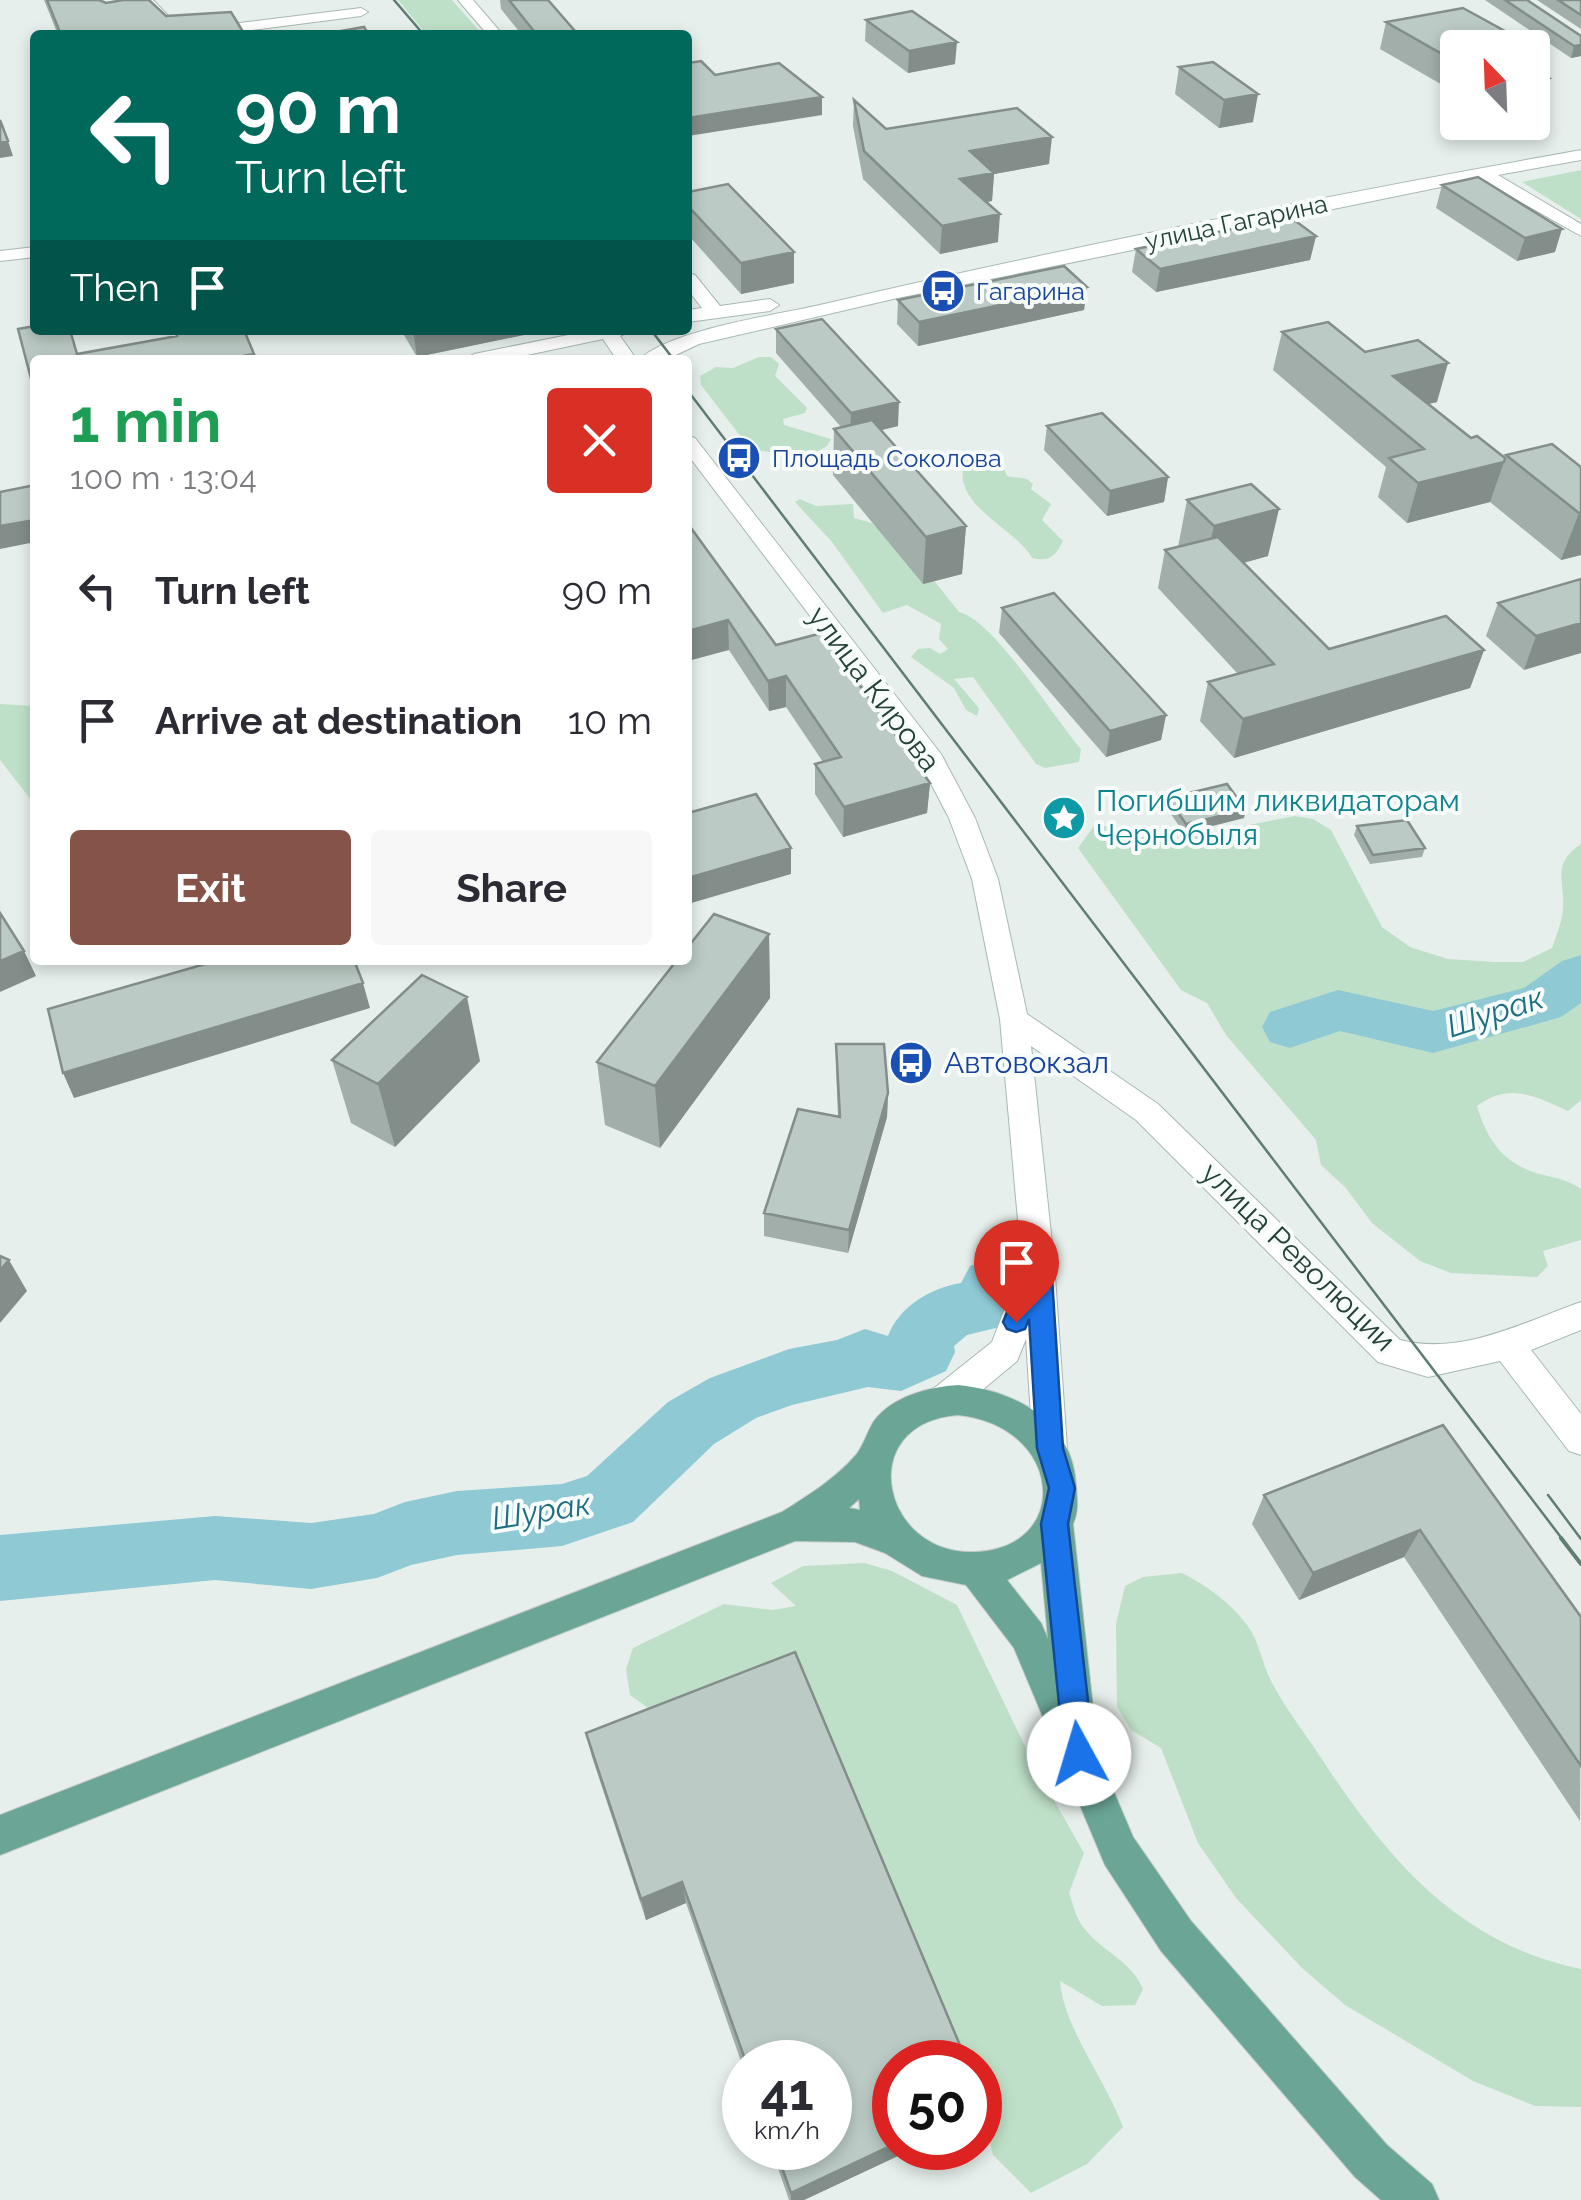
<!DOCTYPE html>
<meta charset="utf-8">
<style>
:root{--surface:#fff;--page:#f7f7f7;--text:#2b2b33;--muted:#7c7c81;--accent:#855347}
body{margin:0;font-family:Raleway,sans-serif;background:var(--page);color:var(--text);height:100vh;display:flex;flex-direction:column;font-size:38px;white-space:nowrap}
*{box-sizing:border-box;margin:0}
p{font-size:32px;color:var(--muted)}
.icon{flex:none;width:55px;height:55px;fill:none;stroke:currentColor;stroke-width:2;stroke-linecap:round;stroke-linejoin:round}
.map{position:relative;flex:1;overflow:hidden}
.details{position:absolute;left:30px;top:355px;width:662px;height:610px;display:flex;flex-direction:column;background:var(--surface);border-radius:10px;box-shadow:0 5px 15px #0003}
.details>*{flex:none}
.banner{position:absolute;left:30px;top:30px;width:662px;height:305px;border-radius:10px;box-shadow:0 5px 15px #0003;background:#00695c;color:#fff;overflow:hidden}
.needle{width:65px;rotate:337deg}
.controls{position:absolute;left:1440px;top:30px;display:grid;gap:20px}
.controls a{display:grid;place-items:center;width:110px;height:110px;border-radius:10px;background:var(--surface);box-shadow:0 5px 15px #0003;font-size:50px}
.speed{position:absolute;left:722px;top:2040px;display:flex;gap:20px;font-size:50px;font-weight:700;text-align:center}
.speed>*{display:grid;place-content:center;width:130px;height:130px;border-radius:50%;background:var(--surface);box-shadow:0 5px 15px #0003;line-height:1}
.speed small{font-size:25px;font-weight:400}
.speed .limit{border:15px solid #d22;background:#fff;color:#111}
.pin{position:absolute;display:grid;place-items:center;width:85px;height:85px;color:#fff;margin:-102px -42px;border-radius:50% 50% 50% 0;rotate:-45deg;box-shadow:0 0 10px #0007}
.pin .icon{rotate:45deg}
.me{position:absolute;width:110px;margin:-55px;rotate:354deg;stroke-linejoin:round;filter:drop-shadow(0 0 8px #0008)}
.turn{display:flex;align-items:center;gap:35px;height:210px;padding:0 40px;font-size:45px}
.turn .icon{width:130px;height:130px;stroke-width:2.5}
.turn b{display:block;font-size:70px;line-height:85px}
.then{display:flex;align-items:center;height:95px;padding:0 40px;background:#0003;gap:20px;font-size:38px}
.round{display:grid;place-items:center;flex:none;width:105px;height:105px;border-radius:10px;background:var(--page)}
.headline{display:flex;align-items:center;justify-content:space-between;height:170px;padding:0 40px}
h1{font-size:60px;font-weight:700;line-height:75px;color:#1e9e55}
.cta{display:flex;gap:20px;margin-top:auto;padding:20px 40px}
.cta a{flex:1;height:115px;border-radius:10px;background:var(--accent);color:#fff;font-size:40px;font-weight:700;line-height:115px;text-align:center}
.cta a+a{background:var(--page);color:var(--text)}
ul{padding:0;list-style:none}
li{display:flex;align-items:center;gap:30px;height:130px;padding:0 40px}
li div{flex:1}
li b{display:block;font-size:38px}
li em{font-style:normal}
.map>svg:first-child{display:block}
.green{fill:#bfe0c8}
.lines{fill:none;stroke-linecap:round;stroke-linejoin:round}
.river{fill:#8ec9d4;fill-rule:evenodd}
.minor-casing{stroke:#a8b8b2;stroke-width:2}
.major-casing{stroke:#c2cac8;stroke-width:2}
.minor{fill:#fff;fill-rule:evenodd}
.major{fill:#6aa596;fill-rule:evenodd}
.tram-far1{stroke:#5f7d75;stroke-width:2.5}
.tram{stroke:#5f7d75;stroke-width:4}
.wall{fill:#a1aea9}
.shaded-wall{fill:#838d89}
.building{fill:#bbcac4;stroke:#838d89;stroke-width:2.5}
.route{fill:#1a73e8;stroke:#114b97;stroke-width:2.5}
.labels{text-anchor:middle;stroke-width:8;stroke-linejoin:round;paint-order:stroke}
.far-street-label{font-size:25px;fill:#24423a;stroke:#f7fbf9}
.far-transit-label{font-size:25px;fill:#164399;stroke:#f7fbf9;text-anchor:start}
.street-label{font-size:30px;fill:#24423a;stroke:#f7fbf9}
.culture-label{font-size:30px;fill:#0d838f;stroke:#f7fbf9;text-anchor:start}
.transit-label{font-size:30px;fill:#164399;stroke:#f7fbf9;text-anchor:start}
.water-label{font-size:32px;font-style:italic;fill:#1c6f80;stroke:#f7fbf9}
</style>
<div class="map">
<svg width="1581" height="2200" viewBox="0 0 1581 2200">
<rect width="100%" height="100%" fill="#e6efeb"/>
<!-- green -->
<path class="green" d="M398 0H452L483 35H427Z
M1581 170V219L1522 182Z
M759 357H771L779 364 775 376 807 408 805 413 783 419 784 425 831 439 827 446 808 457 755 450 748 446 701 385 700 376 716 367 733 368Z
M964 449 1002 464 1007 476 1027 479 1033 484 1031 489 1051 504 1042 520 1063 541C1055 557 1049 562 1032 558 1017 531 969 513 963 480 961 469 967 460 964 449Z
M800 499 816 506 853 504 854 518 893 529 959 612C994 620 1053 717 1081 749L1079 762 1045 768 1036 764 973 677 954 679 979 708 977 716 966 710 954 688 911 657 918 649 930 648 940 654 948 649 939 639 941 624 907 605 883 613 832 542 795 502Z
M0 704 35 706V805L0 760Z
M1295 816 1313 819 1331 830 1382 927 1410 947 1448 959 1495 962H1523L1552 948C1556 936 1562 922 1563 909 1565 881 1551 864 1581 844V1100L1568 1111C1535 1096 1509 1082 1477 1106 1488 1143 1506 1166 1544 1175 1559 1179 1568 1180 1581 1189V1240L1543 1251 1548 1266 1537 1277 1451 1273 1420 1261 1372 1223 1345 1187 1321 1165 1316 1140 1226 1035 1207 1003 1181 990 1078 848 1094 826C1118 824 1136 838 1161 842Z
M865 1563 892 1571 957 1605 1034 1765 1084 1853 1069 1893C1073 1903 1075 1915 1081 1924 1100 1952 1130 1958 1143 1989L1135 2005 1102 2006 1060 1981C1064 2029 1106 2080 1123 2127L1087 2164 1031 2193 993 2155 980 2102V2062H964L662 1718 630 1695 626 1669 633 1648 724 1604 773 1610 796 1606 771 1583 803 1566Z
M1182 1573C1206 1585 1231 1603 1247 1625 1259 1640 1262 1664 1271 1681 1285 1708 1305 1733 1321 1758 1387 1858 1458 1944 1581 1969V2107L1535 2106 1473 2081 1345 2005 1302 1968 1236 1898 1198 1843 1161 1748 1131 1730 1117 1707 1116 1624 1125 1586 1143 1577Z"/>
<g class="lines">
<!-- river -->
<path class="river" d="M1581 955V1003L1561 1017 1433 1053 1340 1031 1290 1048 1270 1042 1262 1027 1270 1012 1338 990 1433 1011 1524 988 1562 961Z
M992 1258 1014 1266 1023 1284 1008 1325 967 1335 954 1346 955 1352 946 1371 901 1391 868 1387 792 1405 756 1418 714 1444 633 1522 562 1546 457 1555 411 1565 377 1578 311 1589 215 1580 0 1601V1535L215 1516 311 1523 374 1514 405 1502 457 1491 562 1484 587 1476 668 1402 710 1378 789 1349 837 1340 865 1329 888 1336C899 1307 930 1288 961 1283L970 1266Z"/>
<!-- minor casing -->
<g class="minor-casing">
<path id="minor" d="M138 0H153L182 30 361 8 368 12 361 16 214 35H170Z
M458 0H473L503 35H488Z
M1581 150V160L1498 175 1581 224V236L1480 179 893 299 699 344 665 360H639C669 330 776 315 820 305 1072 246 1326 196 1581 150Z
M35 247V257L0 261V251Z
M688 273 695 275 720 306 770 299 779 305 770 311 688 322V310L702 308 688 290Z
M593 330H631L620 336 637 360H617L603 339 503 360H464L474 354Z
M688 436 695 438 941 754 975 818 998 879 1027 1014 1158 1104 1400 1340C1461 1356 1524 1322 1581 1302V1330L1531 1350 1581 1414V1455L1569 1451 1500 1361 1428 1377 1378 1362 1136 1120 1031 1046 1054 1262 1067 1448 1062 1459 1050 1464 1038 1459 1033 1448 1026 1339 1017 1361 957 1411 945 1415 933 1411 928 1400 933 1389 992 1342 1022 1265 1000 1019 972 879 949 818 917 757 688 455Z"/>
</g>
<!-- major casing -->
<g class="major-casing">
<path id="major" d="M958 1385C1016 1391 1073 1421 1076 1486 1077 1500 1079 1511 1073 1524L1095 1726 1091 1738 1133 1837 1191 1921 1387 2145 1432 2184 1439 2200H1381L1355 2177 1161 1951 1105 1865 1014 1648 966 1585 922 1576 885 1553 855 1542 795 1541 0 1855V1815L782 1512C809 1495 835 1479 856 1455 864 1445 867 1432 874 1421 893 1396 929 1387 958 1385ZM958 1415C1064 1426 1073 1549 974 1552 881 1555 853 1423 958 1415ZM859 1499 860 1510 849 1508ZM1041 1563 1048 1639 1041 1623 1007 1580Z"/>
</g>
<!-- minor -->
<use href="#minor" class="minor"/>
<!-- major -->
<use href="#major" class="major"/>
<!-- tram-far1 -->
<path class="tram-far1" d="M394 0 424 35
M651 330 674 360
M688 391 1563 1540
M1548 1495 1581 1539"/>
<!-- tram -->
<path class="tram" d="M1561 1538 1581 1564"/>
</g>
<!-- wall -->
<path class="wall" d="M44 0H99L106 3 245 35H58Z
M500 0H548L575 35H522L501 9Z
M1485 0H1527L1581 36V56L1571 58Z
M1537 0H1581V29Z
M866 20 955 64 908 73 865 41Z
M1386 22 1458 48V94L1380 49Z
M1179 67 1253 122 1219 128 1175 94Z
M854 100 886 129 1049 164 994 174 992 201 986 202 998 242 940 254 863 179 853 126Z
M1442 185 1555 252 1517 261 1436 208Z
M688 192 794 283 741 294 690 237Z
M1316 236 1310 260 1156 292 1132 272 1136 249Z
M1087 287 1084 310 918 346 897 324 898 300Z
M776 329 898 426 881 430 966 526 962 574 923 584 833 475 834 429 841 427 776 353Z
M401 330H548L417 357Z
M1282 332 1365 352 1437 402 1428 404 1471 438 1505 458 1506 455 1581 467V555L1561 560 1490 502 1407 523 1378 497 1386 467 1273 370Z
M1047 426 1168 477 1164 502 1107 516 1044 450Z
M1187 500 1268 556 1244 563 1329 649 1484 650 1470 688 1234 758 1200 721 1208 682 1238 674 1158 588 1165 550 1178 547Z
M688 529 776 645 930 783 927 813 843 837 815 794V764L823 762 786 707 769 711 729 650Z
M1581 579 1524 670 1486 636 1498 603Z
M1002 608 1166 715 1161 740 1106 757 999 633Z
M1168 798 1244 818 1184 833 1166 807Z
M1357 826 1425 848 1422 857 1370 864 1354 835Z
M769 934 770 998 660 1148 605 1125 597 1062Z
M836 1044 888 1093 887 1117 848 1253 764 1236V1213L838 1117 836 1068Z
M332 1060 480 1061 395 1147 351 1123Z
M1443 1425 1581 1617 1580 1821 1404 1557 1299 1600 1252 1524 1264 1495Z
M586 1733 895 2148H915L804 2200H789L771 2148H830L745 2062V2073L686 1903 646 1920 592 1757Z"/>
<!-- shaded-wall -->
<path class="shaded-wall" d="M575 31V35H546Z
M1523 41 1522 48H1497Z
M957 42 955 64 908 73 909 51Z
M1581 45V56L1571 58 1574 46Z
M1549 78 1541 106 1532 108V82Z
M1258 94 1253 122 1219 128 1224 100Z
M822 97V115L688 136V118Z
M1052 137 1049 164 994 174 992 201 958 207 960 179 970 151Z
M8 141 13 156 0 158V143Z
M1000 214 998 242 940 254 942 226Z
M1562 229 1555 252 1517 261 1525 238Z
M1316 236 1310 260 1156 292 1160 269Z
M794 252V283L741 294V263Z
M1087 287 1084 310 918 346 919 322Z
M413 330H548L417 357Z
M254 354 256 360H222Z
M1448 363 1437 402 1383 415 1393 376Z
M899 402 898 426 850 438 851 413Z
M1504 462 1490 502 1407 523 1418 483Z
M1168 477 1164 502 1107 516 1110 491Z
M1279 509 1268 556 1204 573 1214 526Z
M1579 513H1581V555L1561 560Z
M35 520V542L0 549V526Z
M966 526 962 574 923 584 926 537Z
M728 620 729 650 688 661V631Z
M1581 623V653L1524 670 1536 636Z
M1484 650 1470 688 1234 758 1243 719Z
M786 676V707L769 711 768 681Z
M1166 715 1161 740 1106 757 1110 731Z
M930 783 927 813 843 837 844 807Z
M1246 810 1244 818 1184 833 1186 824Z
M791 848V874L688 904V878Z
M769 934 770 998 660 1148 655 1086Z
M24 951 36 976 0 992V961Z
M363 983 370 1008 74 1098 63 1073Z
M467 997 480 1061 395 1147 378 1084Z
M888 1093 887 1117 848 1253 849 1230Z
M9 1260 27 1291 0 1323V1270Z
M1420 1530 1404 1557 1299 1600 1313 1573Z
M682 1882 686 1903 646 1920 641 1899Z
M895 2144V2148H915L804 2200H791V2193Z"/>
<!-- building -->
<path class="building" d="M47 0H99L106 3 123 0H149L166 16 231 12 245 35H61Z
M509 0H548L575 31 537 35Z
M1505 0H1527L1581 36V45L1574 46Z
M1558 0H1581V15Z
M1463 8 1523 41 1497 48H1458V63L1386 22Z
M912 11 957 42 909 51 866 20Z
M364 27 369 35H331L330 33Z
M701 61 715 75 779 63 822 97 688 118V63Z
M1213 62 1258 94 1224 100 1179 67Z
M1532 69 1549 78 1532 82Z
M854 100 886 129 1017 108 1052 137 970 151 994 173 960 179 1000 214 942 226 864 151Z
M0 120 8 141 0 143Z
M1478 177 1562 229 1525 238 1442 185Z
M728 184 794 252 741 263 688 206V192Z
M1290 217 1316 236 1160 269 1136 249Z
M1064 266 1087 287 919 322 898 300Z
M822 319 899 402 851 413 776 329Z
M1328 322 1365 352 1418 340 1448 363 1393 376 1471 438 1477 436 1505 458 1504 462 1418 483 1389 458 1424 449 1282 332Z
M35 326V330H70L77 354 177 336 175 330H244L254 354 222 360H35V394L18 329Z
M625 357 627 360H607Z
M1102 413 1168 477 1110 491 1047 426Z
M872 420 966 526 926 537 834 429Z
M1552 444 1581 467V513H1579L1506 455Z
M1251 484 1279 509 1214 526 1187 500Z
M35 485V520L0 526V492Z
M691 528 776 645 822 633 930 783 844 807 815 764 841 757 786 676 768 681 728 620 688 631V529Z
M1218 537 1329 649 1446 616 1484 650 1243 719 1208 682 1274 664 1165 550Z
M1581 579V623L1536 636 1498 603Z
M1054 593 1166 715 1110 731 1002 608Z
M1227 784 1246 810 1186 824 1168 798Z
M756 794 791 848 688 878V813Z
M1407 820 1425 848 1373 855 1357 826Z
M0 913 24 951 0 961Z
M714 914 769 934 655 1086 597 1062 677 960H688V947Z
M219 960H354L363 983 63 1073 48 1009Z
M422 975 467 997 378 1084 332 1060Z
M836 1044H884L888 1093 849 1230 764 1213 798 1109 840 1117Z
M0 1256 9 1260 0 1270Z
M1443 1425 1581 1617V1766L1420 1530 1313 1573 1264 1495Z
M795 1652 967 2062H895V2144L791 2193 775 2148H830V2062H746L682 1882 641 1899 586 1733Z"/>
<!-- route -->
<path class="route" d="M1038 1252 1047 1255 1051 1262 1063 1448 1075 1488 1068 1524 1094 1754 1090 1765 1079 1769 1069 1765 1064 1754 1041 1524 1049 1488 1037 1448 1029 1319 1025 1329 1016 1332 1007 1329 1003 1322 1030 1255Z"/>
<!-- icons -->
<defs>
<g id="bus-disc" transform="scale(2.25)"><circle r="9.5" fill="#1a4fb4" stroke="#f7fbf9"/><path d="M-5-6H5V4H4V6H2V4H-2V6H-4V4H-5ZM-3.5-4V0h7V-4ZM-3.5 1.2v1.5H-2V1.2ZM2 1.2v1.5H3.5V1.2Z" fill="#fff"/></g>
<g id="sight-disc" transform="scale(2.25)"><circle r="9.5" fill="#0f9aa8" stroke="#f7fbf9"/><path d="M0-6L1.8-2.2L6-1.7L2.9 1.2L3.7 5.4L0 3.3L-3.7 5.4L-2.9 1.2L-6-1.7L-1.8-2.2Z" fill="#fff"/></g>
</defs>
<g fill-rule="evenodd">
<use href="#bus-disc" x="943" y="291"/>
<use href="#bus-disc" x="739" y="458"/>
<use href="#sight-disc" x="1064" y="818"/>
<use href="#bus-disc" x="911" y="1063"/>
</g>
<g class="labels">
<!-- far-street labels -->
<g class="far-street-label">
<text transform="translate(1236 222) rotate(-12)" y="9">улица Гагарина</text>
</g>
<!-- far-transit labels -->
<g class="far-transit-label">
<text x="976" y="300">Гагарина</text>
<text x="772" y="467">Площадь Соколова</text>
</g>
<!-- street labels -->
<g class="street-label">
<text transform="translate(874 689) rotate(53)" y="10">улица Кирова</text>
<text transform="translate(1298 1257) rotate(44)" y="10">улица Революции</text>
</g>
<!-- culture labels -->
<g class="culture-label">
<text x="1096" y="811">Погибшим ликвидаторам<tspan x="1096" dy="34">Чернобыля</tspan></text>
</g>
<!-- transit labels -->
<g class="transit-label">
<text x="944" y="1073">Автовокзал</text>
</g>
<!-- water labels -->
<g class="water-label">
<text transform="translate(1495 1012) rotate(-18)" y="11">Шурак</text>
<text transform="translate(541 1511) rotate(-9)" y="11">Шурак</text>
</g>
</g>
</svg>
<div class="controls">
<a><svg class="needle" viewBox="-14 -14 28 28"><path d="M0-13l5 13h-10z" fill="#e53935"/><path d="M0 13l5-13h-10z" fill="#7c7c81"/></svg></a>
</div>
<div class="speed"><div>41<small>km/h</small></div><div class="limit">50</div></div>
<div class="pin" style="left:1016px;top:1322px;background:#d93025"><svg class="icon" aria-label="arrive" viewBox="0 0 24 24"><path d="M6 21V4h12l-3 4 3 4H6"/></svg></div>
<svg class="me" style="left:1079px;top:1754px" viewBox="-20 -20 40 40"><circle r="19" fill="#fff"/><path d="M0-13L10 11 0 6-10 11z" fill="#1a73e8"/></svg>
<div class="banner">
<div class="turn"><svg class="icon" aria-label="left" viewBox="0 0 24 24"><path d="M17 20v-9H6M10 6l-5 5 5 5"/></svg><div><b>90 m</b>Turn left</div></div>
<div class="then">Then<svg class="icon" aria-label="arrive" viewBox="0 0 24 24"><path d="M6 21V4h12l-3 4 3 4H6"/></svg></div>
</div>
<section class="details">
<div class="headline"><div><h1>1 min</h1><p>100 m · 13:04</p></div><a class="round" style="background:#d93025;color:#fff"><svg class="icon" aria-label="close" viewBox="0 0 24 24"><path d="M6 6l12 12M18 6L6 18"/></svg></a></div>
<ul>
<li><svg class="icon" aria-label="left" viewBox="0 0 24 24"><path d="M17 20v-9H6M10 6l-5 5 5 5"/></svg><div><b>Turn left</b></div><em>90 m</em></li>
<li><svg class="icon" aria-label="arrive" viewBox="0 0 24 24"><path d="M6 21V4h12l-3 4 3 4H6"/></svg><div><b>Arrive at destination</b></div><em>10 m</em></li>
</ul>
<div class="cta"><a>Exit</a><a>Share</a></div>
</section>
</div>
